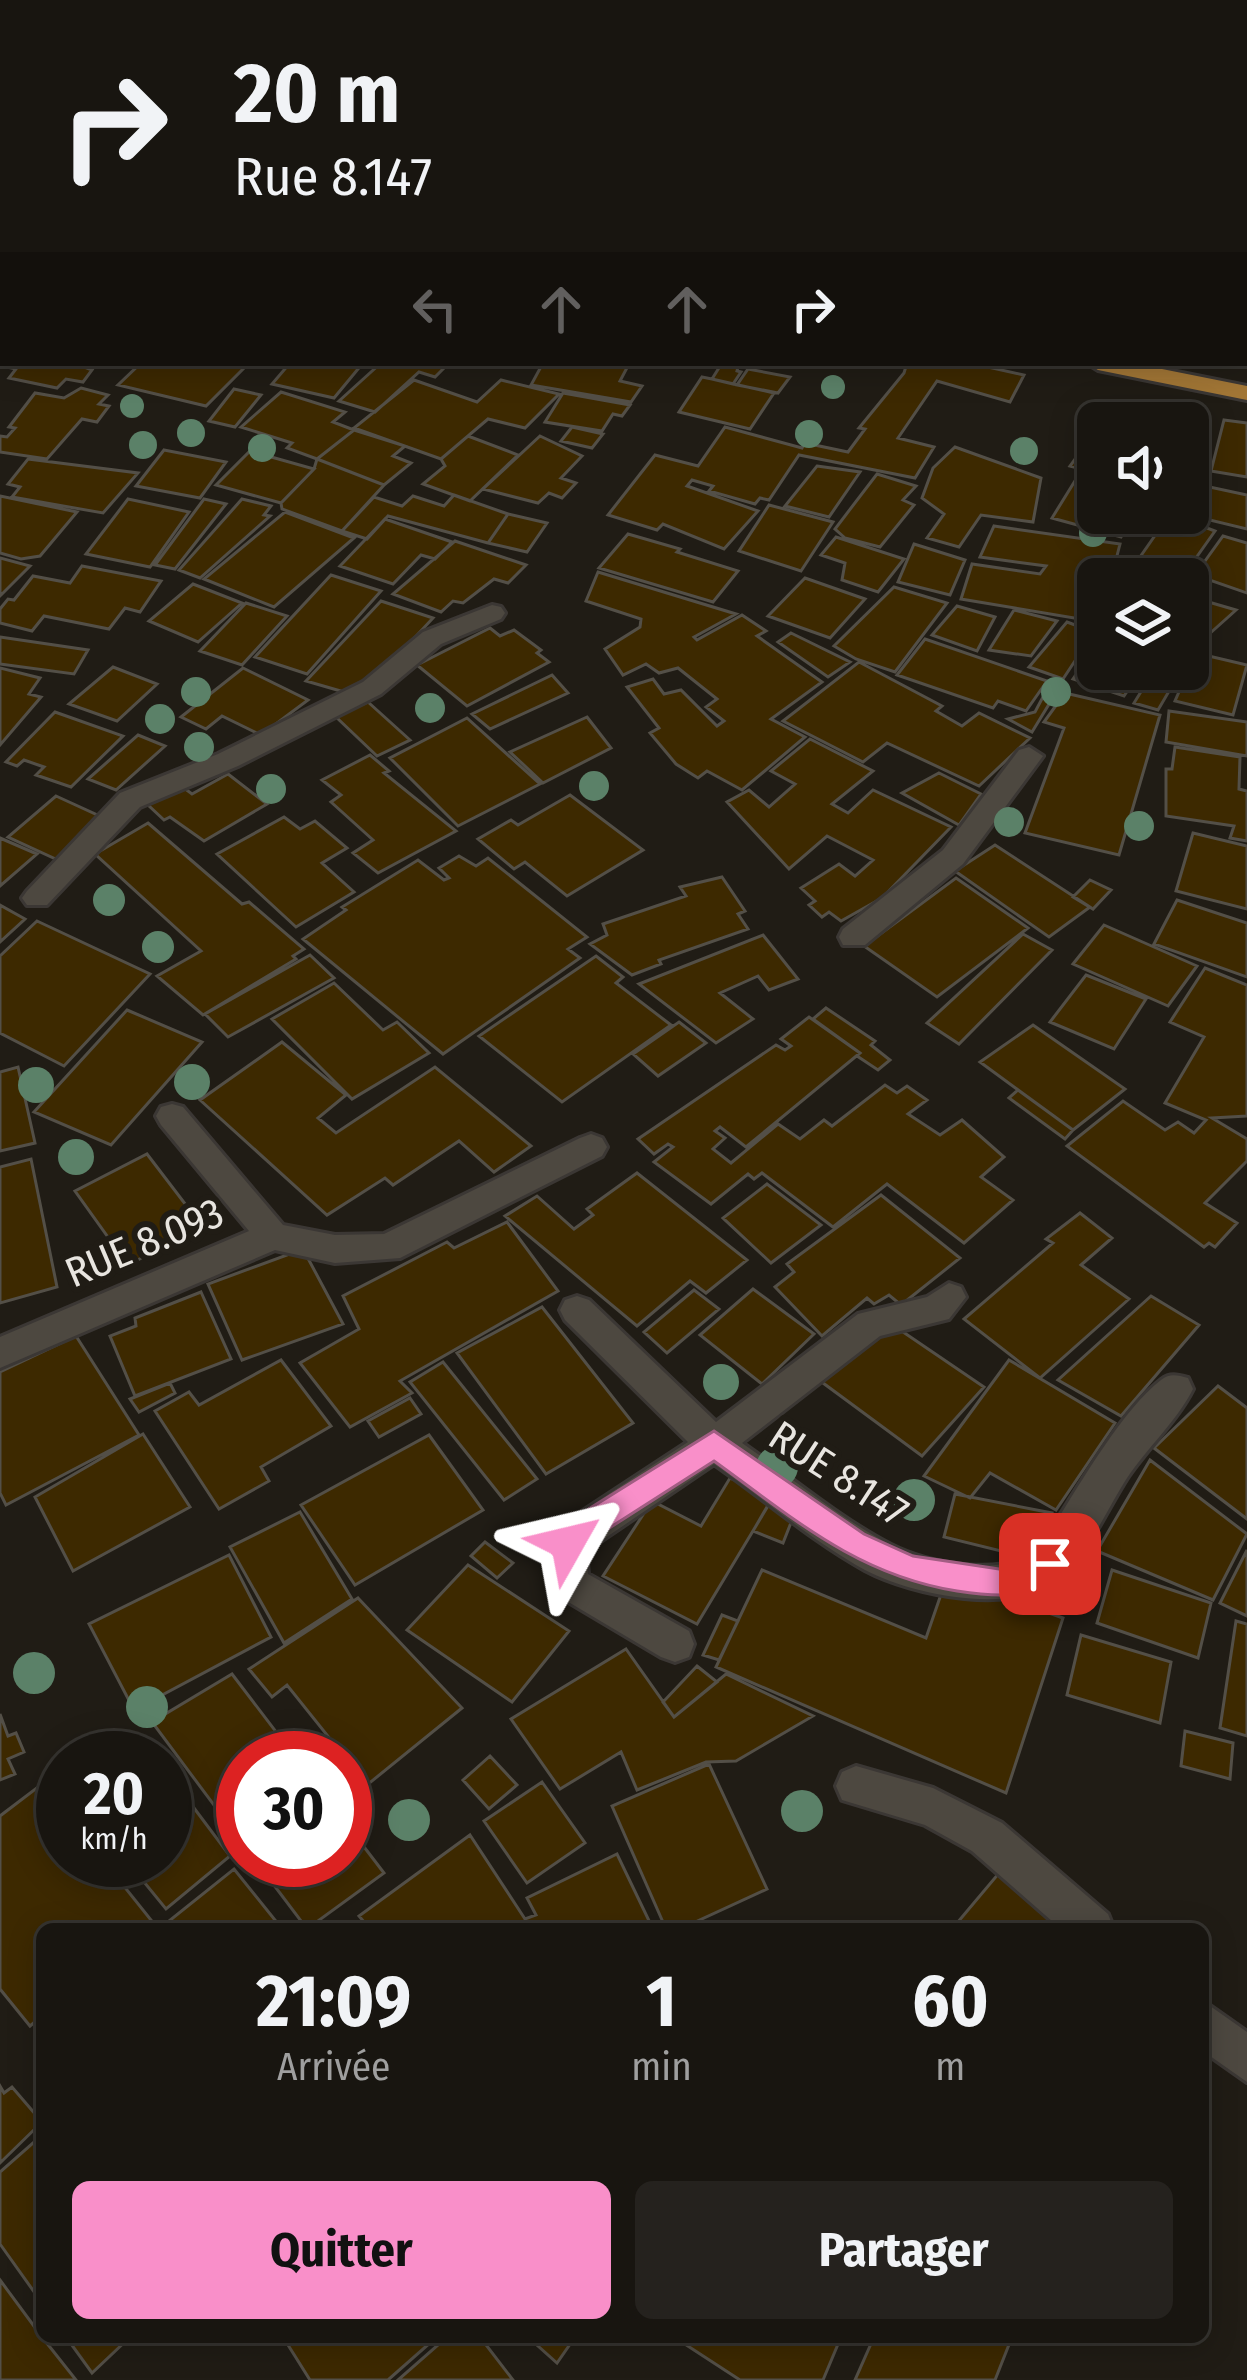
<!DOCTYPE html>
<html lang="fr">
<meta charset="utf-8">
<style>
:root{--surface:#181510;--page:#25221e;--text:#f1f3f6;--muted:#9f9f9f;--line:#363430;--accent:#f98fc9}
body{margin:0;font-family:"Fira Sans Condensed",sans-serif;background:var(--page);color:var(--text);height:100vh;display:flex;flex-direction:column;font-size:45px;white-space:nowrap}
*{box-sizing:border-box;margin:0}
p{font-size:39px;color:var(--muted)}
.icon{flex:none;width:66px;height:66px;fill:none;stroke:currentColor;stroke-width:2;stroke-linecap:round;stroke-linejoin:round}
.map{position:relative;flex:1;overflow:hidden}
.details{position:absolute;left:36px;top:1923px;width:1173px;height:420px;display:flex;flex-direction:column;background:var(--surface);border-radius:18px;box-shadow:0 6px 30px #0003,0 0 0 3px var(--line)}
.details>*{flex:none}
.guide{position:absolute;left:0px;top:0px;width:1248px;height:366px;box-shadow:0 6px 30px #0003,0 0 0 3px var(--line);background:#181510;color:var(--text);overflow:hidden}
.fabs{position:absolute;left:1077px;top:402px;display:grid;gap:24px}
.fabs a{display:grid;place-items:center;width:132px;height:132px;border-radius:18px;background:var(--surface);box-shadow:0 6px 30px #0003,0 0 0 3px var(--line);font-size:60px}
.speed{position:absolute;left:36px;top:1731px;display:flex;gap:24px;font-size:60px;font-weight:700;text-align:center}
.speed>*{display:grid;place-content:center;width:156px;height:156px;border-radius:50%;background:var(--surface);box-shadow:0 6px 30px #0003,0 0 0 3px var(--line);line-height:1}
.speed small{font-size:30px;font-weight:400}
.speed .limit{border:18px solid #d22;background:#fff;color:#111}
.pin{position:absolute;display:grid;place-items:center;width:102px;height:102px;color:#fff;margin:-51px;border-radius:24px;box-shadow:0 6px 18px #0006}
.me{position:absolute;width:132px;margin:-66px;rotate:53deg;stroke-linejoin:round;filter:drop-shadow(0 0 9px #0008)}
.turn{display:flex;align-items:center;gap:42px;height:252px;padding:0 36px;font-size:54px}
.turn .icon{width:156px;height:156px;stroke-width:2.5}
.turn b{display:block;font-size:84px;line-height:102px}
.lanes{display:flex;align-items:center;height:114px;padding:0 36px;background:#0003;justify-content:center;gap:60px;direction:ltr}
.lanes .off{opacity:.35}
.eta{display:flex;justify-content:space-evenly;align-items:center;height:204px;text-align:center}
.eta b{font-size:72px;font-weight:700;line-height:84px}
.primary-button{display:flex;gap:24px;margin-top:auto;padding:24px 36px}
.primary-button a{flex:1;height:138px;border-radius:18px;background:var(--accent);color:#111;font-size:48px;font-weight:700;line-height:138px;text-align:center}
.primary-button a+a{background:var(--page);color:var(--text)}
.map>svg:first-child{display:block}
.building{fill:#3d2900;stroke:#534f47;stroke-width:3}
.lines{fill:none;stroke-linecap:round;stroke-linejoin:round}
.minor-casing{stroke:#3b3734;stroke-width:6}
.primary-casing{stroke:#3b3734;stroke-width:6}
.minor{fill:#4d4840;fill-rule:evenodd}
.primary{fill:#a37736;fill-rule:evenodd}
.tree{fill:#5b8168}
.route{fill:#f98fc9;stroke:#a25d83;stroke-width:3}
.labels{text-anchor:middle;stroke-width:12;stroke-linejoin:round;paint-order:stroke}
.street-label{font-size:42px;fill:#e8e5e0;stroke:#201c15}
</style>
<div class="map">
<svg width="1247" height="2380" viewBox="0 0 1247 2380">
<rect width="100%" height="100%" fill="#201c15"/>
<!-- building -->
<path class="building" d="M843 0H1001L1006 3 837 2Z
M5 363H91L87 368 92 370 83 382 66 379 57 388 9 378 16 369 2 366Z
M141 363H229L245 367 206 406 118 385Z
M290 363H363L334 398 272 384Z
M381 363H449L435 377 419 372 375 412 339 401Z
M543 363 629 364 620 381 642 386 631 402 531 385Z
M722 363H739L737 371 741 372 733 384 712 379Z
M907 363H970L1024 375 1010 402 937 381 898 438 934 447 915 478 799 455 769 500 760 498 755 504 709 491 713 486 692 480 687 486 758 511 724 549 663 524 657 530 608 515 655 455 698 466 725 427 802 448 805 443 848 452 865 429 859 428 904 373Z
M748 369 790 377 778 393 737 385Z
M702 377 712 379 774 393 750 429 679 412Z
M414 380 477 402 501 380 559 394 525 428 488 419 441 459 354 428Z
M81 388 108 395 99 404 109 406 97 422 82 419 47 459 0 452V436L7 437 15 428 9 427 35 393 64 398Z
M234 389 261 395 235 427 209 421Z
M281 392 345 412 333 422 354 430 317 459 287 448 292 443 241 427Z
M563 393 630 405 622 416 613 414 602 431 545 422Z
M1224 420 1247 423V477L1211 471Z
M572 427 603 434 592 448 561 441Z
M354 430 405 446 393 456 411 463 384 485 317 459Z
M468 436 518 455 470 501 423 484 445 466 441 459Z
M540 436 582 456 561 478 576 483 562 498 549 493 538 503 483 489Z
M1086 444 1098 448V473L1070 466Z
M955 447 1041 478 1033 522 981 515 959 547 927 538 944 514 922 498 933 468Z
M164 450 226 462 200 498 136 486Z
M250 451 314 469 281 503 216 485Z
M28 459 138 473 103 513 12 497 20 487 8 484Z
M317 459 384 485 342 531 282 509 281 503 314 469Z
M817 466 860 472 829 517 785 506Z
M877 474 916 486 903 500 914 505 880 547 845 538 835 529Z
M1078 476 1098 481V513H1134L1121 537 1052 518Z
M1191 483 1247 495V529L1181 513H1188Z
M454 495 508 514 488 543 388 516 367 539 342 531 374 497 402 506 413 496 444 506Z
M0 496 77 512 40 556 21 559 0 553Z
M128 499 189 512 150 567 86 554Z
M204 499 226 504 175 569 155 565Z
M242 499 271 506 264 515 270 516 200 578 179 570Z
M769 505 833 522 801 571 739 551Z
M285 512 354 538 274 607 204 579Z
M508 514 547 523 527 552 488 543Z
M1170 514 1215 531 1181 579H1159L1131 570Z
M385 519 452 542 435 559 421 555 393 584 340 566Z
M994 526 1120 544 1111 579H1098V622L961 599 972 564 1040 574 1046 566 980 557Z
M628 534 680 549 677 552 738 571 713 602 599 568Z
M1223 536 1247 543V593L1195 575Z
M836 537 904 559 878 592 842 580 845 563 821 555Z
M455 541 526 565 508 583 494 579 463 603 453 601 441 612 393 594Z
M914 544 965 560 950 595 898 582Z
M0 558 30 566 0 596Z
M82 566 161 581 140 612 125 608 109 629 44 616 32 631 0 623V609L8 599 14 600 33 576 70 583Z
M598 572 736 614 694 637 697 640 742 615 766 631 757 636 822 682 771 719 805 737 742 790 707 771 698 778 676 764 650 733 659 728 627 687 653 679 664 694 681 690 717 726 724 721 706 707 717 699 678 668 659 673 646 664 623 675 605 649 640 627 641 619 586 601Z
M331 575 381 591 307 674 255 657Z
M805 578 865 599 830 638 768 616Z
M193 584 242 603 198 642 149 621Z
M894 587 947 603 895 672 856 659 834 646Z
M1188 596 1236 610 1188 653Z
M381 601 433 618 393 661 351 694 306 681Z
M246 603 287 616 242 665 200 651Z
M957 606 995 617 977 651 932 635Z
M1014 610 1057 621 1031 656 989 650Z
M1067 622 1094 632 1063 679 1029 667Z
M490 628 500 636 514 630 541 650 537 653 549 662 467 706 417 665Z
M791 633 850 662 828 677 778 642Z
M0 637 88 650 74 674 0 664Z
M925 639 1047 681 1026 711 998 701 993 708 897 675Z
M1098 643V669H1142L1124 696 1073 679Z
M1196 653 1247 665 1233 715 1175 701Z
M859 662 942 706 936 711 962 726 979 713 1030 738 979 786 887 743 863 762 783 721Z
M113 667 157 684 117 721 69 704Z
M0 668 40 678 29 694 41 697 0 745Z
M243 668 308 700 261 735 222 716 206 729 181 717Z
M1155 669H1182L1158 710 1134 703Z
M552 675 568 693 490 729 472 714Z
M1045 693 1054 696 1032 732 1008 719 1035 712Z
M1065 693 1160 715 1119 855 1025 833 1064 728 1044 722Z
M368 702 410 740 377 756 336 717Z
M1169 711 1247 722V756L1166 742Z
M55 712 123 736 71 787 36 775 44 767 24 760 17 766 6 762Z
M587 717 611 748 543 783 510 752Z
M467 718 540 784 458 826 390 758Z
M138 735 165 746 116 790 88 779Z
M810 739 873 771 832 804 848 813 873 790 951 827 882 898 841 921 829 912 822 917 809 905 815 901 801 888 839 864 855 876 873 860 827 836 789 869 727 802 749 790 769 807 795 784 771 771Z
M1175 747 1240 757 1239 789 1247 791V841L1230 838 1234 826 1166 816V769H1172Z
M370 755 389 771 384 773 456 831 378 873 353 853 373 840 331 802 341 795 322 780Z
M939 773 981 794 959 825 902 793Z
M228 774 267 804 204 841 170 817 164 820 147 804 180 785 192 794Z
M570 795 643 850 567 896 525 862 514 869 478 839 511 820 518 825Z
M56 796 106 819 60 861 8 837Z
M284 817 300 829 315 821 347 848 322 863 354 892 296 927 217 854Z
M148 823 242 904 249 902 304 949 293 956 296 959 203 1015 157 976 201 951 95 854Z
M1193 833 1247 846V909L1176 891Z
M0 838 37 854 0 886Z
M995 845 1090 907 1049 937 955 871Z
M459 856 476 866 488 858 587 937 568 949 580 958 443 1054 303 939 346 910 342 907 418 860 444 880 449 878 439 868Z
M722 877 745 911 738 914 748 929 659 960 661 964 632 975 590 944 607 935 603 924 686 896 680 887Z
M956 878 1028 928 937 997 864 946Z
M1090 880 1111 890 1093 909 1073 897Z
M1177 900 1247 923V977L1154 944Z
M0 905 25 919 0 942Z
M37 921 150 974 64 1066 0 1033V956Z
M1104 925 1197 966 1168 1006 1073 964Z
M1023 934 1052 950 959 1044 927 1023Z
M763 935 798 979 769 990 758 976 720 993 753 1019 716 1043 639 984Z
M310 955 334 978 228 1037 205 1014Z
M596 956 623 977 616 983 671 1025 562 1102 479 1036Z
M1205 968 1247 985V1116L1212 1118 1247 1139V1161L1205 1203 1237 1223 1215 1247 1209 1243 1204 1247 1067 1146 1123 1101 1165 1130 1178 1122 1194 1133 1206 1120 1165 1103 1204 1037 1170 1022Z
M1086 975 1146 999 1114 1049 1050 1022Z
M334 983 383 1030 397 1022 429 1053 352 1099 272 1019Z
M826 1008 875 1041 871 1045 890 1060 878 1070 857 1056 860 1053 813 1019Z
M127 1010 202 1042 111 1145 34 1112Z
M809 1017 860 1053 746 1147 720 1127 715 1131 725 1138 713 1149 731 1163 778 1124 800 1139 824 1120 832 1126 885 1085 897 1093 907 1086 927 1100 908 1114 940 1135 962 1120 1004 1157 981 1177 1013 1200 964 1243 887 1184 833 1227 762 1173 754 1179 748 1174 711 1204 654 1162 673 1147 668 1144 654 1154 638 1139 776 1045 785 1050 791 1046 781 1039Z
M679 1022 706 1043 658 1076 633 1054Z
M1033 1025 1125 1089 1073 1130 980 1062Z
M282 1042 346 1095 318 1118 336 1133 435 1067 531 1146 494 1172 459 1141 393 1185 385 1178 327 1215 200 1100Z
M18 1067 35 1143 0 1151V1072Z
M1018 1090 1073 1130 1065 1139 1009 1098Z
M147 1154 202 1226 128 1265 75 1191Z
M31 1159 57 1287 0 1303V1167Z
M637 1173 747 1260 706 1293 690 1281 637 1326 505 1216 537 1196 574 1229 593 1215 587 1209Z
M767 1184 821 1225 771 1263 723 1218Z
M881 1195 960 1258 901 1305 889 1295 874 1304 867 1298 822 1336 775 1287 794 1272 787 1264Z
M1080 1213 1112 1238 1081 1265 1129 1299 1040 1378 964 1319 1053 1243 1046 1239Z
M507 1222 558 1291 400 1381 412 1393 350 1427 300 1363 359 1329 343 1296 447 1242 454 1248Z
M303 1249 343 1324 242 1360 208 1284Z
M753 1289 814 1334 762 1384 700 1335Z
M694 1290 719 1309 667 1353 644 1332Z
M201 1292 231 1359 135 1396 110 1336 136 1326 135 1318Z
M1151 1296 1199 1325 1121 1416 1058 1380Z
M542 1307 633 1423 546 1474 457 1353Z
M884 1319 984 1387 922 1456 819 1380Z
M76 1336 139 1435 6 1505 0 1493V1372Z
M281 1360 331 1426 261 1467 269 1481 219 1509 155 1411 189 1392 199 1405Z
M1009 1360 1115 1423 1056 1510 990 1473 970 1498 924 1476Z
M443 1362 537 1479 504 1500 410 1382Z
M170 1383 175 1393 139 1412 130 1399Z
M1218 1386 1247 1408V1519L1154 1448Z
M410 1398 421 1414 379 1437 368 1421Z
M143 1434 190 1507 73 1571 35 1497Z
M429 1435 483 1510 355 1585 301 1505Z
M1150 1460 1247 1534 1213 1600 1097 1551Z
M730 1478 774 1496 697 1624 603 1576 652 1501 701 1526Z
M955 1494 1052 1513 1049 1526 1035 1523 1031 1535 1010 1531 1005 1552 944 1537Z
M771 1500 796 1510 783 1543 753 1531Z
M300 1512 352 1599 284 1643 230 1547Z
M485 1542 513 1563 497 1578 471 1556Z
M1247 1550V1616L1220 1603Z
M229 1555 271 1637 134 1710 89 1624Z
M468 1565 569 1631 512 1702 407 1630Z
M762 1570 926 1638 947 1577 1063 1618 1006 1793 716 1667Z
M1112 1570 1211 1603 1198 1658 1097 1623Z
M358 1598 462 1708 367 1785 287 1685 272 1697 249 1669Z
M722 1615 738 1621 719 1660 703 1655Z
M1236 1621 1247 1624V1736L1220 1728Z
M1081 1635 1171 1662 1160 1723 1067 1695Z
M626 1649 674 1717 726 1674 813 1716 736 1761 706 1762 637 1790 621 1752 560 1789 511 1719Z
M697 1666 717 1682 674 1717 663 1702Z
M232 1674 296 1758H243V1844L152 1722Z
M0 1714 8 1736 16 1733 24 1752 8 1759 15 1774 0 1780Z
M1185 1731 1233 1743 1230 1779 1181 1766Z
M490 1756 517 1785 489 1809 463 1780Z
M709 1764 767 1889 680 1929H666L612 1806Z
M542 1782 585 1843 527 1883 484 1821Z
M42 1784 63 1810V1860H103L151 1920 140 1929H42V2016L30 2026 0 1989V1816Z
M191 1804 230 1856 166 1909 126 1860H165V1824Z
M345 1822 384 1873 307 1929 255 1860H345Z
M470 1835 525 1919 536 1915 527 1898 617 1854 653 1929H370L359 1916Z
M234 1869 279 1925 274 1929H159Z
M999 1873 1052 1918 1043 1929H952Z
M0 2086 4 2093 12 2087 42 2122 0 2163Z
M42 2135V2303L0 2244V2172Z
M0 2280 42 2337 76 2380H0Z
M66 2337H130L92 2373Z
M283 2337H426L430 2343 388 2380H310Z
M447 2337H480L513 2380H398Z
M528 2337H575L557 2363Z
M674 2337H841L823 2380H740Z
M874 2337H1012L995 2380H855Z"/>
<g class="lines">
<!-- minor casing -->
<g class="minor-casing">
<path id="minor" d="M1245 193H1247L1245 207Z
M0 219H3L0 235Z
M492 605 501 607 505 613 501 619 441 644 381 694 238 766 140 807 47 905H27L22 898 27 891 120 793 218 754 363 682 423 632Z
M1029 747 1043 756 963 864 865 945H843L839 937 843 929 943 850 1019 750Z
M172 1104 183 1107 283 1225 335 1235 384 1234 580 1138 591 1134 602 1138 607 1147 602 1156 400 1258 335 1263 275 1250 0 1368V1337L249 1231 161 1125 156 1116 161 1107Z
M949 1283 961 1287 966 1297 949 1319 880 1336 742 1443C790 1476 839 1518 891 1545 928 1564 1000 1577 1037 1552 1069 1504 1117 1414 1161 1380 1170 1373 1177 1375 1188 1378L1193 1389C1177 1421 1147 1448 1127 1478 1107 1509 1088 1554 1060 1578 1017 1617 912 1595 865 1570 812 1541 763 1498 714 1464L586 1551 588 1574 689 1631 694 1644 689 1657 675 1662 661 1657 560 1597 547 1557 560 1526 688 1442 565 1320 560 1310 565 1300 577 1296 589 1300 716 1422 858 1314 927 1297Z
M856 1766 933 1788 1002 1823 1108 1914 1114 1929H1061L972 1851 925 1825 842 1800 836 1786 842 1772Z
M1203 2001 1247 2032V2082L1203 2051Z"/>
</g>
<!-- primary casing -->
<g class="primary-casing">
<path id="primary" d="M0 135H3V147H0Z
M1087 363H1132L1247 386V400L1098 370Z"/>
</g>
<!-- minor -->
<use href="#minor" class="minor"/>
<!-- primary -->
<use href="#primary" class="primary"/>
</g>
<!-- trees -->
<g class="tree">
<circle cx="833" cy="387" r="12"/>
<circle cx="132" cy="406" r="12"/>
<circle cx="191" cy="433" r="14"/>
<circle cx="809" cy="434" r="14"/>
<circle cx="143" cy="445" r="14"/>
<circle cx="262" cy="448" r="14"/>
<circle cx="1024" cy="451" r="14"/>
<circle cx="1093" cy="533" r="14"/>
<circle cx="196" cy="692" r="15"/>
<circle cx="1056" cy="692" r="15"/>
<circle cx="430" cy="708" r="15"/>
<circle cx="160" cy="719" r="15"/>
<circle cx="199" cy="747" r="15"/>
<circle cx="594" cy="786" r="15"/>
<circle cx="271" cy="789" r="15"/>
<circle cx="1009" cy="822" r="15"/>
<circle cx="1139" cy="826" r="15"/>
<circle cx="109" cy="900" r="16"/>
<circle cx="158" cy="947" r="16"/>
<circle cx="192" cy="1082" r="18"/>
<circle cx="36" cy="1085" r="18"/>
<circle cx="76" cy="1157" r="18"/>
<circle cx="721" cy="1382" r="18"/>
<circle cx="777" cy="1467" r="21"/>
<circle cx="914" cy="1500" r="21"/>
<circle cx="34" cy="1673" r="21"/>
<circle cx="147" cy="1707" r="21"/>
<circle cx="802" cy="1811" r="21"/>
<circle cx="409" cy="1820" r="21"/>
</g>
<!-- route -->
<path class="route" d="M714 1431 864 1534 913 1556 999 1569 1029 1564 1050 1550 1061 1554 1066 1564 1049 1587C1018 1598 989 1596 957 1591 857 1575 793 1518 714 1461L589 1541 568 1557 557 1553 552 1543 568 1522Z"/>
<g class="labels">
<!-- street labels -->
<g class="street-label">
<text transform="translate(144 1242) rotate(-23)" y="15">RUE 8.093</text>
<text transform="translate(839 1473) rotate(33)" y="15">RUE 8.147</text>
</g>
</g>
</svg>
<div class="fabs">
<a><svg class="icon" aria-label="sound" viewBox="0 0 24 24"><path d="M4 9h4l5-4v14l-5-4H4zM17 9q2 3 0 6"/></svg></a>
<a><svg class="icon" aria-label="layers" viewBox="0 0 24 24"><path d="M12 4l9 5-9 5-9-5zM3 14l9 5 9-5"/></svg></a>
</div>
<div class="speed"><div>20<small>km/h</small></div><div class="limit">30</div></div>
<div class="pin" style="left:1050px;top:1564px;background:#d93025"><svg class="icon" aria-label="arrive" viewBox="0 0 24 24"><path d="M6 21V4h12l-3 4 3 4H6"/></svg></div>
<svg class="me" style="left:568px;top:1543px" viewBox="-20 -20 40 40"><path d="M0-17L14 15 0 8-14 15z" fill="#f98fc9" stroke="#fff" stroke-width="4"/></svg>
<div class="guide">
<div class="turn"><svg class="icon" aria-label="right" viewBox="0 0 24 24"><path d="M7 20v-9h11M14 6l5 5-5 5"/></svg><div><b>20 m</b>Rue 8.147</div></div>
<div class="lanes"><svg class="icon off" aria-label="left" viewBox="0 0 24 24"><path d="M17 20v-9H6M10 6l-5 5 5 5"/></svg><svg class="icon off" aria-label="ahead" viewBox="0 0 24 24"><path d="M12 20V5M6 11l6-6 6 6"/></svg><svg class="icon off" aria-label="ahead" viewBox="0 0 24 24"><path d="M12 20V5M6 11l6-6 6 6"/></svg><svg class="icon" aria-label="right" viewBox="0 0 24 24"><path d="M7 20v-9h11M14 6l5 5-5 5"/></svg></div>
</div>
<section class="details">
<div class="eta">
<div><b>21:09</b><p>Arrivée</p></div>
<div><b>1</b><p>min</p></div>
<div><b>60</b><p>m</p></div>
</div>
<div class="primary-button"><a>Quitter</a><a>Partager</a></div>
</section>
</div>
